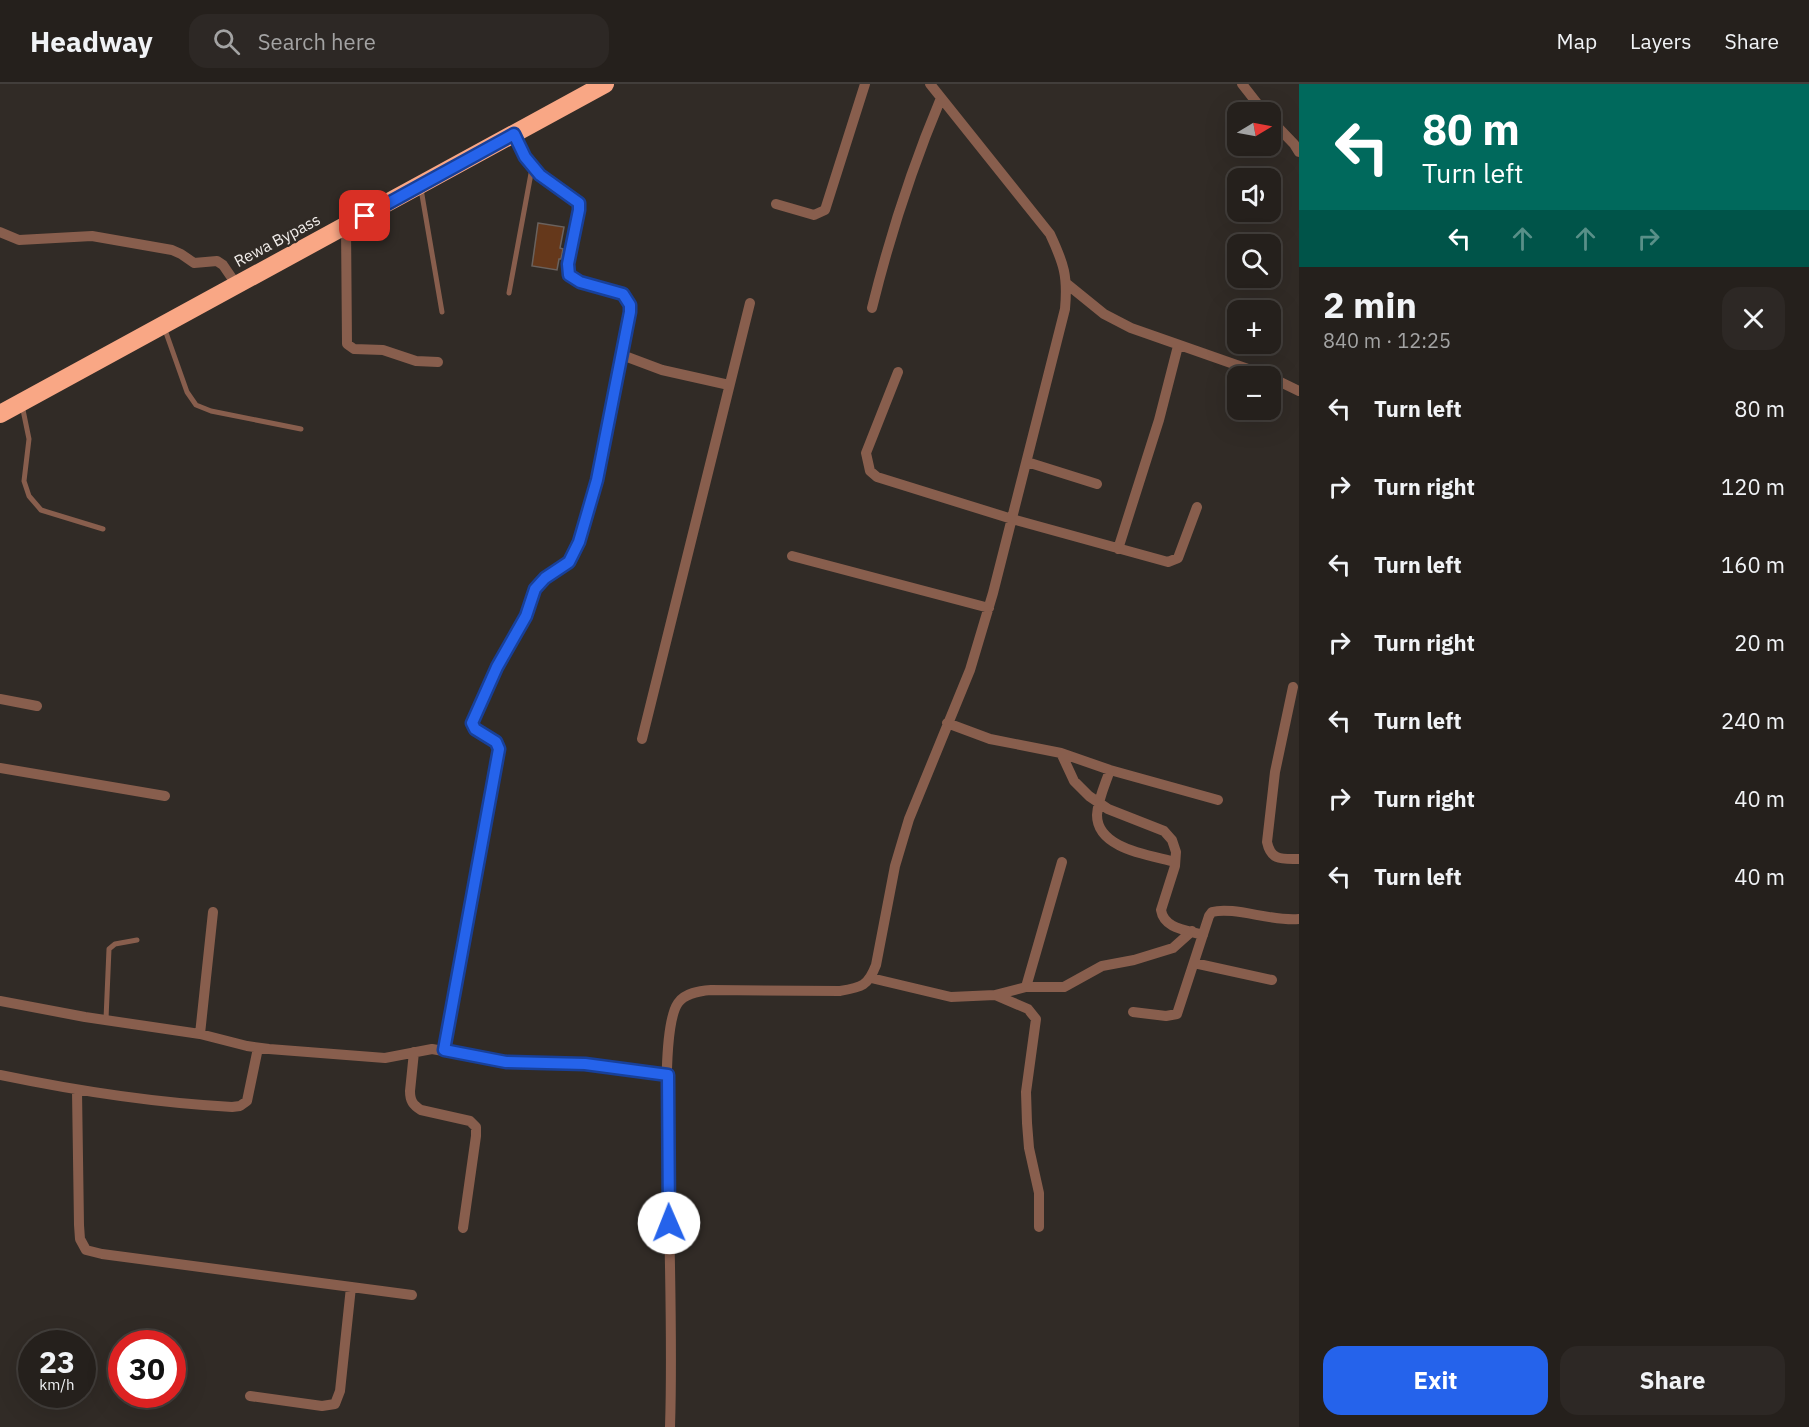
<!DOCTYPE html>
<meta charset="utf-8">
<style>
:root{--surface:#25201c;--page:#2d2825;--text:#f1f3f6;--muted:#a3a3a3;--line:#423e3b;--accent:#2563eb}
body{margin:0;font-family:"IBM Plex Sans",sans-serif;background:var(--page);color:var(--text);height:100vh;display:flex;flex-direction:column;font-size:22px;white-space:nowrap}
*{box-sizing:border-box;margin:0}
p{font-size:20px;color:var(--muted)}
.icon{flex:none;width:33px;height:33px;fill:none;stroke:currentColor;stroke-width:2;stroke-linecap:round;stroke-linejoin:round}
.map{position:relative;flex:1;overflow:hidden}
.details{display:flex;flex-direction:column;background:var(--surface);width:510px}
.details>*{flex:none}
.guide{background:#00695c;color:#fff;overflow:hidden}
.needle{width:39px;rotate:80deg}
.fabs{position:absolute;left:1227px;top:18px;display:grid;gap:12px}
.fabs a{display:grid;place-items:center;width:54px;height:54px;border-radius:12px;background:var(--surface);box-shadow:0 6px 24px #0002,0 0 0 2px var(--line);font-size:30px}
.speed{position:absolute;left:18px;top:1246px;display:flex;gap:12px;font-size:30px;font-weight:700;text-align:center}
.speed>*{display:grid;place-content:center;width:78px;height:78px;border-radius:50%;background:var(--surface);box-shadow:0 6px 24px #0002,0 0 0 2px var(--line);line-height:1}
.speed small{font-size:15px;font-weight:400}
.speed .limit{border:9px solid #d22;background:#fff;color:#111}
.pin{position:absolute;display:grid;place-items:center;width:51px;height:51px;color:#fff;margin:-26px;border-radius:12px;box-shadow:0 3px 9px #0006}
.me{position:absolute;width:66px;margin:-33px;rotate:359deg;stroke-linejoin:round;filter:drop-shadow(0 0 4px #0008)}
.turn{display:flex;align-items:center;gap:21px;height:126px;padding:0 24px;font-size:27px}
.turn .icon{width:78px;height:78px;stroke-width:2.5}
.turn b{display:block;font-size:42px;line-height:51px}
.lanes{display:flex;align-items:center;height:57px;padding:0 24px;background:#0003;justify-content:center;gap:30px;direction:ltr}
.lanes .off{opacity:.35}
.round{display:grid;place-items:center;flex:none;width:63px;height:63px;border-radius:18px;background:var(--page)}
.headline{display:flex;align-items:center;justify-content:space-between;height:102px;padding:0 24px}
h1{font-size:36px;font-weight:700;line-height:45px}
.primary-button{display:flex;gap:12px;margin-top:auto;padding:12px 24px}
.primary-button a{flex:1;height:69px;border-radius:18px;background:var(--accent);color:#fff;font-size:24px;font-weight:700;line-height:69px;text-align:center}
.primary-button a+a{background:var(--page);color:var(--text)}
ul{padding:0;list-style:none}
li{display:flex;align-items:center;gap:18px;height:78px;padding:0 24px}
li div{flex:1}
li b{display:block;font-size:22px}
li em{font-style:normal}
header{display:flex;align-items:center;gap:36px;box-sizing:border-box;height:84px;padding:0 30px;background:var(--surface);border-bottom:2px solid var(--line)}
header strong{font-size:28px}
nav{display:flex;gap:33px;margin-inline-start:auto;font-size:21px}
.search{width:420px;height:54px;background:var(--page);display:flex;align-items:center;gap:15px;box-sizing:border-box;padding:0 21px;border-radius:18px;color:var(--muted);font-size:22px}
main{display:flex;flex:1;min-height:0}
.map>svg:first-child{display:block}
.building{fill:#65381b;stroke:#6a625e;stroke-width:1.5}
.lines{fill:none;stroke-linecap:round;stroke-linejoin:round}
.lane{stroke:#885e4d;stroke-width:5}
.street{stroke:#885e4d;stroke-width:10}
.highway{stroke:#f9a785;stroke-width:18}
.route-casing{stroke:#184099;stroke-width:15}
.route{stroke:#2563eb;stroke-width:10}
.labels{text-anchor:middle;stroke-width:4.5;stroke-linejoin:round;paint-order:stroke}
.street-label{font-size:16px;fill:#f2eeeb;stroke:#312b26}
</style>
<header>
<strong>Headway</strong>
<div class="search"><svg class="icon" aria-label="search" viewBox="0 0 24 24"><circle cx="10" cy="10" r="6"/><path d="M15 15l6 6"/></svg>Search here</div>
<nav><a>Map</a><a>Layers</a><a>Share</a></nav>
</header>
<main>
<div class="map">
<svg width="1299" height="1343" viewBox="0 0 1299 1343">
<rect width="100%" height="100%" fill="#312b26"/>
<!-- building -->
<path class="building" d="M538 139 564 143 560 164 563 165 561 175H559L557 186 532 182Z"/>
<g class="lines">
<!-- lane -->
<path class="lane" d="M421 105 442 228
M509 209 532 84
M164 243 187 308 196 321 211 327 301 345
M22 321 29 355 24 397 29 412 41 426 103 445
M106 935 109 865 115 860 137 856"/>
<!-- street -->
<path class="street" d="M1242 0 1264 28
M1270 35 1294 60 1299 68
M776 120 814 131 825 126 865 0
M346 142 347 260 354 265 383 266 416 277 438 278
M0 148 19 156 92 152 172 166 181 170 194 179 217 177 223 181 236 200
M1067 200 1104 230 1131 244 1268 292
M872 224C890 151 912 83 941 14
M622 271 662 286 729 301
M898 288 866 369 870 387 877 393 1012 435 1168 478 1178 474 1197 423
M1270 293 1299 307
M1027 378 1097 400
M1118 465 1159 336 1178 262
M792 472 989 524
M1293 603 1275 688 1267 758C1271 777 1282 775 1299 775
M0 615 37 622
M947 639 990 655 1061 669 1110 686 1218 716
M642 655 750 219
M1061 669 1074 697 1089 712 1108 725 1164 747 1172 756 1176 768 1175 782 1161 826C1164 845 1187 846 1203 851
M0 684 165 712
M1110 686C1105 701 1098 715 1097 731 1097 765 1150 771 1175 778
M1194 879 1272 896
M871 894 951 913 995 911 1026 903H1064L1102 882 1134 876 1173 864 1192 847
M1026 903 1062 778
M995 911 1028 925 1036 935 1026 1008 1027 1039 1029 1064 1039 1109V1143
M0 917 85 933 200 950 247 962 269 965 385 974 432 965 506 978 585 980 668 991
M1133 928 1166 932 1177 930 1209 832 1212 828C1234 822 1272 838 1299 835
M200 950 213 828
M444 966 499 665 496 658 475 645 473 639 497 583 526 532 535 505 545 494 569 478 579 458 597 396 630 228V221L623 210 580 198 569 191 568 180 579 126V119L540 91 525 73 514 50
M414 968 410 1007C410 1017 413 1021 421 1026L470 1037 476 1043V1052L463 1144
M0 991C77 1007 154 1019 232 1023L240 1022 247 1017 258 964
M77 1007 79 1141 80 1155 86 1166 102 1170 412 1211
M250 1312 322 1322 335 1320 340 1307 351 1203
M670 1343C673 1253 669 1163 668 1073 667 1042 662 942 678 919 685 909 699 907 711 906L840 907C862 903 868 902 876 881L895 782 909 735 970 586 993 509 1065 225C1068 192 1064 180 1050 150L930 0"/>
<!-- highway -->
<path class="highway" d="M0 330 605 0"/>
</g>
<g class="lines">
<!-- route casing -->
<g class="route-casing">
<path id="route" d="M365 132 514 50 525 73 540 91 579 119V126L568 180 569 191 580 198 623 210 630 221V228L597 396 579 458 569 478 545 494 535 505 526 532 497 583 472 639 475 645 496 658 499 665 444 966 506 978 585 980 668 991 669 1139"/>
</g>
<!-- route -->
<use href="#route" class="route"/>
</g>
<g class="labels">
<!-- street labels -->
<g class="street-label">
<text transform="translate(277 156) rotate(-28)" y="6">Rewa Bypass</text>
</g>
</g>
</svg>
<div class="fabs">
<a><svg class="needle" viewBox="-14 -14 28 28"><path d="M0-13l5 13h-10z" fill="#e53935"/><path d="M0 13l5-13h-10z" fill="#a3a3a3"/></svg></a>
<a><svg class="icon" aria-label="sound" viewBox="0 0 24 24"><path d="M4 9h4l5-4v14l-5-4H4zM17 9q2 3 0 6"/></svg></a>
<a><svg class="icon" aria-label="search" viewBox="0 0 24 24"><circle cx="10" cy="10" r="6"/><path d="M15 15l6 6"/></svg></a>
<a>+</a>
<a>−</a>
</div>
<div class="speed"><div>23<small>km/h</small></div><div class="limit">30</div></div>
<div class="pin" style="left:365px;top:132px;background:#d93025"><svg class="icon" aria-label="arrive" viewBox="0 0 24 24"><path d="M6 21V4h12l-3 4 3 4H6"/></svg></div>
<svg class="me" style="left:669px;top:1139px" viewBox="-20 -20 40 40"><circle r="19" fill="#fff"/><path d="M0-13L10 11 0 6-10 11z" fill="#2563eb"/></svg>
</div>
<section class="details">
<div class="guide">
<div class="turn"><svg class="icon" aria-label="left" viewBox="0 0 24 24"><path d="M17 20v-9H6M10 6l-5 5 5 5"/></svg><div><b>80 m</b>Turn left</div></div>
<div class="lanes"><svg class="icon" aria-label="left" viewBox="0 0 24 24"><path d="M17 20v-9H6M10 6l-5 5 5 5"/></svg><svg class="icon off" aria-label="ahead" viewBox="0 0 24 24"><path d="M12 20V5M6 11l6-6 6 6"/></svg><svg class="icon off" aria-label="ahead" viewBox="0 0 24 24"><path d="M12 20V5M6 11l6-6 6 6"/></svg><svg class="icon off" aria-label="right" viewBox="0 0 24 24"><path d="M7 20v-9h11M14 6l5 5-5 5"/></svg></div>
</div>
<div class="headline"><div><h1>2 min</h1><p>840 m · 12:25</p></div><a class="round"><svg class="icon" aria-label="close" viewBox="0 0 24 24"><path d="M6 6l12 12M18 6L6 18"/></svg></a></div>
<ul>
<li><svg class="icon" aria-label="left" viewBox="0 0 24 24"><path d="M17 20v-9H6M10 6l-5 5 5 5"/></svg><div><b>Turn left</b></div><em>80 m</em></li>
<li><svg class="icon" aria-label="right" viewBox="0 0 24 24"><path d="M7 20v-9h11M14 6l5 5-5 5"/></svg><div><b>Turn right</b></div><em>120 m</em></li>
<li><svg class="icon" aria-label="left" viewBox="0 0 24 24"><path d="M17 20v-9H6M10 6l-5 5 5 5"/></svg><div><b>Turn left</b></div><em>160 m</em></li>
<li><svg class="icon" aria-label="right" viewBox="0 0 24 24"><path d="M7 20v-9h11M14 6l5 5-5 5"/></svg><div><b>Turn right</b></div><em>20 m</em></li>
<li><svg class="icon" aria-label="left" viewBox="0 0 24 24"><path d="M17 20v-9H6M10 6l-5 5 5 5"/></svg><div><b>Turn left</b></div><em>240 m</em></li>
<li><svg class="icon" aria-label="right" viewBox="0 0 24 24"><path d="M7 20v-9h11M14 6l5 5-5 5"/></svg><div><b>Turn right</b></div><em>40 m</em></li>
<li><svg class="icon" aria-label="left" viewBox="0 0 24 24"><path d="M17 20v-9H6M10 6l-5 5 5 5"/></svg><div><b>Turn left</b></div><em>40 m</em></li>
</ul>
<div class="primary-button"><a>Exit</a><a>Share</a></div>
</section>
</main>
